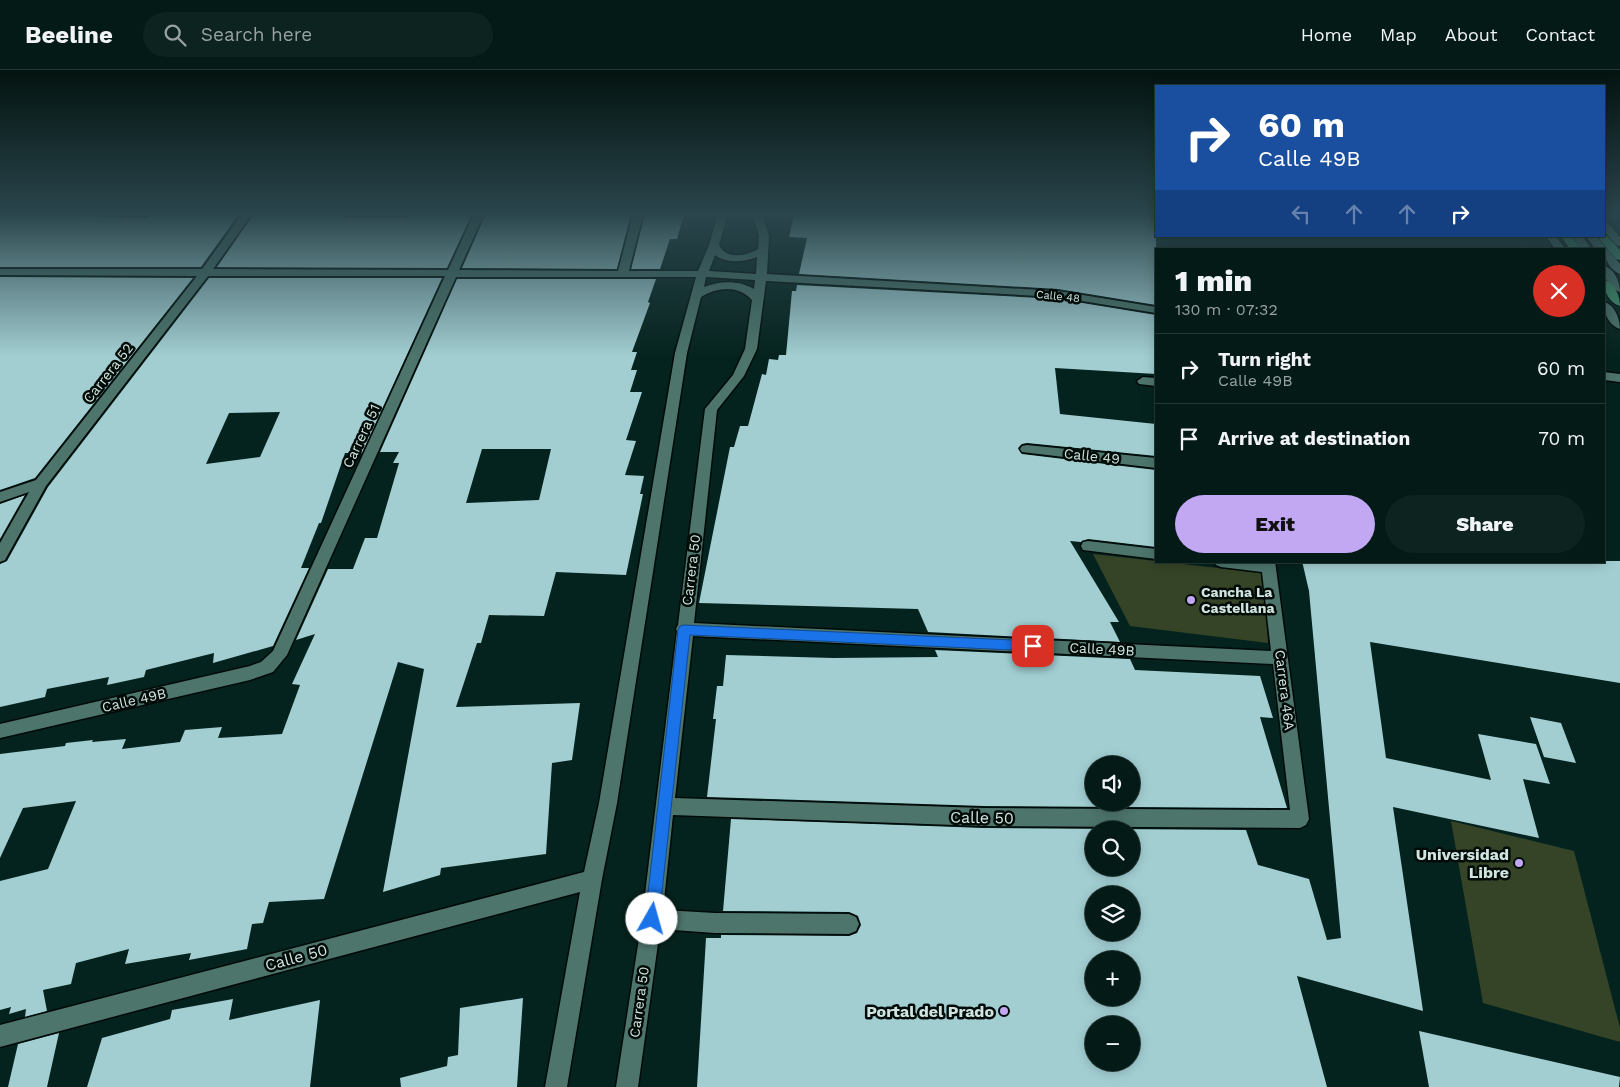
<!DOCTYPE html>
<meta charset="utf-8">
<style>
:root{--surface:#041a16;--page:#0d231f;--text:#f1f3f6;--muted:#97a1a1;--line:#253835;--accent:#c2a8f3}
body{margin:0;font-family:"Work Sans",sans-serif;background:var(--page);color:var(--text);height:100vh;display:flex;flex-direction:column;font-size:19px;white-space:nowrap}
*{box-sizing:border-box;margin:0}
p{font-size:16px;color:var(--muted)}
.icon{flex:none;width:28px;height:28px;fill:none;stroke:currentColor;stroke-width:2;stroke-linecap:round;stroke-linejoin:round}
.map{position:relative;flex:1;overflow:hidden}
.details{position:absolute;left:1155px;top:178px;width:450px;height:315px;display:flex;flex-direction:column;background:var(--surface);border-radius:0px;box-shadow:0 2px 12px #0003,0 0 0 1px var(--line)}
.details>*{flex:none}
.banner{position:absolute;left:1155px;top:15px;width:450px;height:152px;border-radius:0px;box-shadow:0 2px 12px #0003,0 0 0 1px var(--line);background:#1a4fa0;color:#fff;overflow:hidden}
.controls{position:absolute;left:1085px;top:686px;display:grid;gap:10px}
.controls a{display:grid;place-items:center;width:55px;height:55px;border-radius:50%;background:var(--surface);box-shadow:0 2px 12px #0003,0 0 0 1px var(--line);font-size:25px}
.pin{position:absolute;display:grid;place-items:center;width:42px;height:42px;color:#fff;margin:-21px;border-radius:10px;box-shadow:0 2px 8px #0006}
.me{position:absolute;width:55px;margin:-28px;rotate:7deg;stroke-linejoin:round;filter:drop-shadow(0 0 4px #0008)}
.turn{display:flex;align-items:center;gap:18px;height:105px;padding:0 20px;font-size:22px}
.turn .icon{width:65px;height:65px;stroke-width:2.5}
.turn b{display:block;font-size:35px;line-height:42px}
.lanes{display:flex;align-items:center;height:48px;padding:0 20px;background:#0003;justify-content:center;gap:25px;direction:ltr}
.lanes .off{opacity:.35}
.round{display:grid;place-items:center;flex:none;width:52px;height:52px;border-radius:26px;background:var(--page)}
.head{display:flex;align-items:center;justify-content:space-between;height:85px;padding:0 20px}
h1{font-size:30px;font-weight:800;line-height:38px}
.primary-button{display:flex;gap:10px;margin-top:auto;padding:10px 20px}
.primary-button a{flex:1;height:58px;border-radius:30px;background:var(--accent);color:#111;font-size:20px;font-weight:800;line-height:58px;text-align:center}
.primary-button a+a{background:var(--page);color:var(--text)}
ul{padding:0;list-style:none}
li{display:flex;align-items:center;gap:15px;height:70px;padding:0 20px;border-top:1px solid var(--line)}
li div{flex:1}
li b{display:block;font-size:19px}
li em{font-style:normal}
header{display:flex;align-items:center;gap:30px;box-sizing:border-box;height:70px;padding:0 25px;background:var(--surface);border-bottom:1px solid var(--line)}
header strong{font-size:24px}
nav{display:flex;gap:28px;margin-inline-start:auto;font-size:18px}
.search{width:350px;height:45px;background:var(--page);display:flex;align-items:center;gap:12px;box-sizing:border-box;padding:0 18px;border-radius:28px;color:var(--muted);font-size:19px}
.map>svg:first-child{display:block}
.green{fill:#354427}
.building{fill:#a2ced2;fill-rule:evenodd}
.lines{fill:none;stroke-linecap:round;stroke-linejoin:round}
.minor-casing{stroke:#000b08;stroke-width:3}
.major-casing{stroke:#000b08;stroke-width:3}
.minor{fill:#4d756c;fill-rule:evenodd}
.major{fill:#42966d;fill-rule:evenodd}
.route{fill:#1a73e8;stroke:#114b97}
.poi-dot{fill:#c2a8f3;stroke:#000b08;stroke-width:2}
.labels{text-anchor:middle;stroke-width:5;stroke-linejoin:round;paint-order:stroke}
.far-street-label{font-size:11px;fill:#d0e5e0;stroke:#000b08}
.street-label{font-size:14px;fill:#d0e5e0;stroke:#000b08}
.poi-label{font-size:14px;font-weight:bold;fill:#d0e5e0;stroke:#000b08;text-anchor:start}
.near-street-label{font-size:16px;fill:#d0e5e0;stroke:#000b08}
.near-poi-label{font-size:16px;font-weight:bold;fill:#d0e5e0;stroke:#000b08;text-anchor:end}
</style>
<header>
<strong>Beeline</strong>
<div class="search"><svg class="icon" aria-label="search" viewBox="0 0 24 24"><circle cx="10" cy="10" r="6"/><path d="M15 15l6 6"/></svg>Search here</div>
<nav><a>Home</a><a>Map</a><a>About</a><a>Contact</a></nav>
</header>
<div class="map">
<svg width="1620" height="1017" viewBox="0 0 1620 1017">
<rect width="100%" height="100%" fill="#05231e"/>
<!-- green -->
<path class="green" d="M1093 484 1263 503 1268 573 1130 556Z
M1451 751 1574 781 1620 958V972L1483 933Z"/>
<!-- building -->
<path class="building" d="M0 144 147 148 151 144H239L201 197H0Z
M254 144H347L345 148H408L410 144H472L447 198 217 197Z
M486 144H631L617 199 462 198Z
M645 144H684L677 169H670L660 199H631Z
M794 144H1156V235L1058 219 799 204 807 168 789 167Z
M0 207 193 208 35 408 0 420Z
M209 208H442L362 383H345L321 453H319L301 498H309L273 576 213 593 214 583 146 600 144 607 107 615 109 607 47 619 45 627 0 637V494L7 491 48 417ZM280 342 260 387 206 394 229 343Z
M457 209H656L648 232 650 233 632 282H637L631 300H637L630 322H642L626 370 636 371 625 405 644 406 640 424H643L626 505 556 502 544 546 489 545 481 573H477L456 637 580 633 572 690 552 693 546 784 441 798 440 805 383 822 424 599 398 592 324 829 269 832 263 853 252 854 247 879 189 890 191 883 125 894 129 879 76 893 71 914 43 920 47 941 25 947 26 939 9 944 11 937 0 940V811L48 799 76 731 23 738 0 788V684L65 676 66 673 93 670 92 672 126 669 122 679 180 672 185 660 222 657 218 668 282 664 300 615 292 614 315 564 296 570 328 499H353L365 468H377L399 393H393L399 382H380ZM482 379H551L539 430 466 433Z
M797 215 1058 229 1156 245V304L1055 298 1060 344 1156 354V386L1027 373 1022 374 1018 378 1022 384 1156 400V477L1088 469 1081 472 1070 471 1119 552H1110L1120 572 928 562 918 539 699 533 730 377H734L740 356H748L762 304 766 305 769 289 778 290 779 285H786L792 221H796Z
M25 425 0 469V434Z
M1302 491H1620V613L1370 572 1386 688 1491 710 1478 664 1536 674 1550 714 1523 709 1539 768 1393 737 1423 941 1297 906 1327 1017H697L706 868H721V865L849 866 857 863 861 855 858 846 849 842 723 841 731 749 984 758 1246 760 1258 795 1309 809 1327 870 1341 868 1309 521ZM1094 760H1131V798H1094ZM1094 825H1131V862H1094ZM1094 890H1131V928H1094ZM1094 955H1131V992H1094Z
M935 580 1130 589 1135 600 1260 606 1273 648 1260 647 1287 738 984 736 707 727 716 649H713L717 616H723L726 585 833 588 938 587ZM1094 695H1131V732H1094Z
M1530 647 1561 653 1576 693 1544 687Z
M523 928 517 1017H401L400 1008 447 996 448 987 458 985 460 938Z
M233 929 229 950 320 930 310 1017H87L102 968 170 949 172 940Z
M1419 961 1620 1007 1619 1017H1429Z
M59 963 47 1017H8L18 974Z"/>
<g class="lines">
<!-- minor casing -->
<g class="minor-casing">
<path id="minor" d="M242 144H252L213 199 448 200 474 144H484L459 200 618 201 633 144H643L629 201H698L709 175 718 144H728L719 175C727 190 746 186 758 179L759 166 752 144H762L769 166 767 204 1058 221 1156 237V243L1058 227 766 211 757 279 744 306 717 340 694 553 1271 581 1262 502 1221 497 1216 495 1214 491H1275L1309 749 1306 755 1300 758 984 756 673 745 663 840 715 843 849 844 856 847 859 854 856 861 849 864 715 863 660 859 638 1017H616L642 849 677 561 676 559 678 555 705 339 733 305 745 279 752 230C738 215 718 217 701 227L687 283 617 733 602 809 567 1017H545L580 822 0 977V955L584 802 599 733 675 283 696 207H456L287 585 273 602 250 610 0 668V654L250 596 261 592 273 581 445 206H208L46 416 5 490 0 492V473L29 422 0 432V422L36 410 197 206 0 205V199H202ZM715 185C727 194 744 192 757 187L756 204 709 201ZM706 207 755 210 754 219C738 210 720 211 704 217ZM693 566 1273 594 1290 740 984 738 675 728Z
M1604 152 1608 153 1620 167V176L1616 175 1604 161Z
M1546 166H1556L1565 179H1555Z
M1572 166H1582L1592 179H1581Z
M1586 166H1596L1620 194V204C1610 200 1604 189 1604 179H1595Z
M1604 196C1615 199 1620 212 1620 222 1609 219 1603 206 1604 196Z
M1604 232C1615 235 1620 249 1620 259 1609 256 1603 242 1604 232Z
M1604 302 1620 304V312L1604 310Z
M1143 307 1156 308V316L1139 314 1137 311Z
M1027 375 1156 388V398L1022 382 1020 379 1022 376Z
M1088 471 1156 479V489L1083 480 1081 476 1083 472Z"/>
</g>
<!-- major casing -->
<g class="major-casing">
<path id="major" d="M1604 163 1620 180V190L1616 189 1597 166H1604Z
M1561 166H1571L1581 179H1570Z
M1604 210C1615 213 1620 226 1620 236 1609 233 1603 220 1604 210Z"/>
</g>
<!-- minor -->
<use href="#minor" class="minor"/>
<!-- major -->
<use href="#major" class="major"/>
</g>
<!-- sky -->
<linearGradient id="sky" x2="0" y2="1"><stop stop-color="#031310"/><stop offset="0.5" stop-color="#2a454c"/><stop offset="1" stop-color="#2a454c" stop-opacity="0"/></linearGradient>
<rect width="1620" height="287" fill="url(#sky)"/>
<!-- route -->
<path class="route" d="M684 555 1033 571 1038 572 1039 576 1038 579 1033 581 690 565 659 849 657 855 652 857 647 855 645 849 678 560 680 556Z"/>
<!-- markers -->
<g class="poi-dot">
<circle cx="1191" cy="530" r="5"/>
<circle cx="1519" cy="793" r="5"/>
<circle cx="1004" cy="941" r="5"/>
</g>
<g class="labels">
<!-- far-street labels -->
<g class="far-street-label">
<text transform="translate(1058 226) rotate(6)" y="4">Calle 48</text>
</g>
<!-- street labels -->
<g class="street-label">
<text transform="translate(108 303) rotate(-52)" y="5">Carrera 52</text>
<text transform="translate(361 366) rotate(-65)" y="5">Carrera 51</text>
<text transform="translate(1092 386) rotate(6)" y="5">Calle 49</text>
<text transform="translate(691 500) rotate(-83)" y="5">Carrera 50</text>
<text transform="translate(1102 579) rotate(3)" y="5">Calle 49B</text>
<text transform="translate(1285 620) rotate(83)" y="5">Carrera 46A</text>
<text transform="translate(134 630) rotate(-13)" y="5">Calle 49B</text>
<text transform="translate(639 932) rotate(-82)" y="5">Carrera 50</text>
</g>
<!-- poi labels -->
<g class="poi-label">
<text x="1201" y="527">Cancha La<tspan x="1201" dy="16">Castellana</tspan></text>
</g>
<!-- near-street labels -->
<g class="near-street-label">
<text transform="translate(982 747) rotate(1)" y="6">Calle 50</text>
<text transform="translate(296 887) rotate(-15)" y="6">Calle 50</text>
</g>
<!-- near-poi labels -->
<g class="near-poi-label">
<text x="1509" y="790">Universidad<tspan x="1509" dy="18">Libre</tspan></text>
<text x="994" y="947">Portal del Prado</text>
</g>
</g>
</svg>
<div class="controls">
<a><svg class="icon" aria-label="sound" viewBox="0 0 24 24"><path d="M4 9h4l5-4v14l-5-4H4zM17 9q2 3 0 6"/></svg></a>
<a><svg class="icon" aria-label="search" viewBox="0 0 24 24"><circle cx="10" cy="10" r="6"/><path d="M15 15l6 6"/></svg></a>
<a><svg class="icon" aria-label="layers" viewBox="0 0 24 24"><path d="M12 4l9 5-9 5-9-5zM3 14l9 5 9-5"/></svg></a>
<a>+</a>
<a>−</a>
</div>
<div class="pin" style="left:1033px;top:576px;background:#d93025"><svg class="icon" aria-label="arrive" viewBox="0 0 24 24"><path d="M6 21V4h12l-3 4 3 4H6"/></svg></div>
<svg class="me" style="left:652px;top:849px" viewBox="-20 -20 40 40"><circle r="19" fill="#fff"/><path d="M0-13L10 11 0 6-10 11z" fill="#1a73e8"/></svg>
<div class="banner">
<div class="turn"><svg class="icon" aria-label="right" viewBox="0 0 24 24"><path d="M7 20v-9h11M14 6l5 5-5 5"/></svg><div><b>60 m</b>Calle 49B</div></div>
<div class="lanes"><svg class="icon off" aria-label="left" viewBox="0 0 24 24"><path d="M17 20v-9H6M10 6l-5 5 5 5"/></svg><svg class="icon off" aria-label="ahead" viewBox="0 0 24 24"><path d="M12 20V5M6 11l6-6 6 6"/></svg><svg class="icon off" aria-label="ahead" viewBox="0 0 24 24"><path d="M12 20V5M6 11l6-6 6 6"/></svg><svg class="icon" aria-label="right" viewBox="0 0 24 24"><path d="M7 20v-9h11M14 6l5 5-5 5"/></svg></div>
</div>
<section class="details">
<div class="head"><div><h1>1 min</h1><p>130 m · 07:32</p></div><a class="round" style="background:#d93025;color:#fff"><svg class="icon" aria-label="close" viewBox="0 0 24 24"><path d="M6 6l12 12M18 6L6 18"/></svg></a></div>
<ul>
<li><svg class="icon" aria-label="right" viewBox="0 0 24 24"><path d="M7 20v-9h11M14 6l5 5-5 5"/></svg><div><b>Turn right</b><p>Calle 49B</p></div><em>60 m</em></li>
<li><svg class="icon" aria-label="arrive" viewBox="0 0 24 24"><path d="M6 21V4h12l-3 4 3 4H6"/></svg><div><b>Arrive at destination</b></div><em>70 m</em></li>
</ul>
<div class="primary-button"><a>Exit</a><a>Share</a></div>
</section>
</div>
